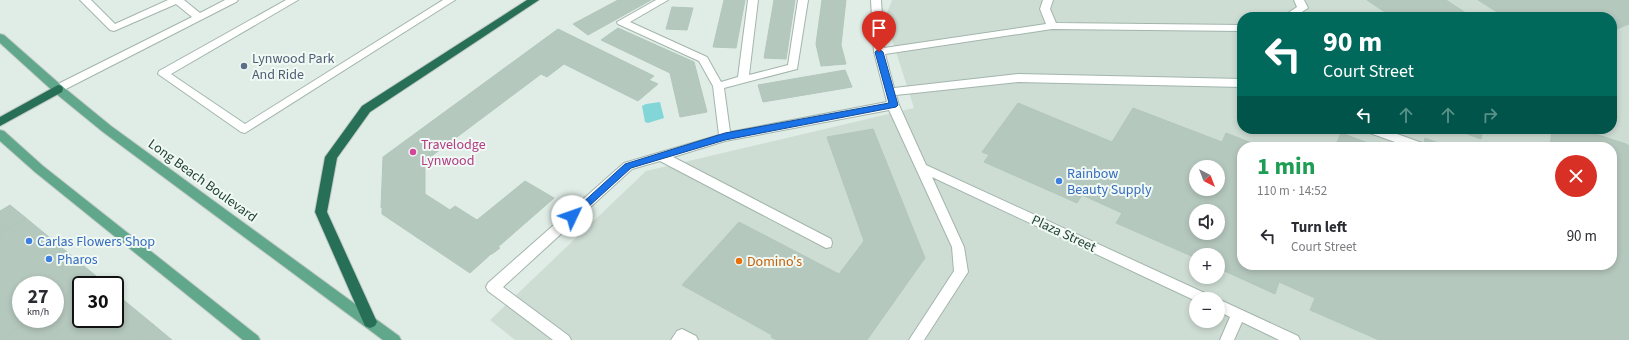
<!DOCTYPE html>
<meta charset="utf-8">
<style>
:root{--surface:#fff;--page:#f2f2f3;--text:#2b2b33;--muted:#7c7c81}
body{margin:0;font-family:"Source Sans 3",sans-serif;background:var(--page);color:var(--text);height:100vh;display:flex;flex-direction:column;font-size:15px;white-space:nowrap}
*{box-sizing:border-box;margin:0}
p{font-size:13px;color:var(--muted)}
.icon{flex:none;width:22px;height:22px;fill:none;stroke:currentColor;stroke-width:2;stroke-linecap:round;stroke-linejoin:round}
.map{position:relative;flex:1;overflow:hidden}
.side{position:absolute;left:1237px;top:142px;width:380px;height:128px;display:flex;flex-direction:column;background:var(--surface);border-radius:16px;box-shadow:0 2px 6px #0003}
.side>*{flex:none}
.top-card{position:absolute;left:1237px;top:12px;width:380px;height:122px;border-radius:16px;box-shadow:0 2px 6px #0003;background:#00695c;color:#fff;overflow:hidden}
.needle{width:26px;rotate:138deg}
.fabs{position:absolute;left:1189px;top:160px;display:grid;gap:8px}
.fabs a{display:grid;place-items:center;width:36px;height:36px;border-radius:50%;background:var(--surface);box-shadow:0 2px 6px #0003;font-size:20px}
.speed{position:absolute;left:12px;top:276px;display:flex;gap:8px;font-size:20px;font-weight:700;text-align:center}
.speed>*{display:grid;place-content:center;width:52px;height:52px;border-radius:50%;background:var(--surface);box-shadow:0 2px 6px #0003;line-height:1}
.speed small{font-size:10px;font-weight:400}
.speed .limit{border:2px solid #111;border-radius:6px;background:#fff;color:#111}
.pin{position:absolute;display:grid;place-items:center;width:34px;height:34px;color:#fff;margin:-41px -17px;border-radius:50% 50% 50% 0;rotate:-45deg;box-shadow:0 0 4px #0007}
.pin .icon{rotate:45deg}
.me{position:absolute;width:44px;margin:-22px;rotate:48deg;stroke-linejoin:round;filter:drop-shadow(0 0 3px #0008)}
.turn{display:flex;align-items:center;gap:14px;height:84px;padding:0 20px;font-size:18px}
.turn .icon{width:52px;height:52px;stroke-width:2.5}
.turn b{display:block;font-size:28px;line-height:34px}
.lanes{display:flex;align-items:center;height:38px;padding:0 20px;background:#0003;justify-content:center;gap:20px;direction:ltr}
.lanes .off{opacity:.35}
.round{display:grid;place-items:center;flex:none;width:42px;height:42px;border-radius:21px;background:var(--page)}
.overview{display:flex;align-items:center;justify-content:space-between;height:68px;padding:0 20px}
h1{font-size:24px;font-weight:700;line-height:30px;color:#1e9e55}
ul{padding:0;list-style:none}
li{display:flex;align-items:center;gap:12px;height:52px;padding:0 20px}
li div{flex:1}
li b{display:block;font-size:15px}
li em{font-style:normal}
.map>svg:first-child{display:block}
.built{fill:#ceddd4;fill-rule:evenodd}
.water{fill:#82d6d8}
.building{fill:#b5c8be;stroke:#b2c7bc;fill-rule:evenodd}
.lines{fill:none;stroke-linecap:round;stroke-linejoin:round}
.minor-casing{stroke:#a2b5ac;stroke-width:2}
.major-casing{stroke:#c0c9c6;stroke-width:2}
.highway-casing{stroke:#c0c9c6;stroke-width:2}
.minor{fill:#fff;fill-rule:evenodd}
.major{fill:#60a78b;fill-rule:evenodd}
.highway{fill:#286f57;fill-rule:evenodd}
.route{fill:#1a73e8;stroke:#114b97}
.service-dot{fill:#5c6f8a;stroke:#f1f9f4;stroke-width:1.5}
.hotel-dot{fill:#d1479c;stroke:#f1f9f4;stroke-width:1.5}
.shop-dot{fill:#3f7fe0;stroke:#f1f9f4;stroke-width:1.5}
.food-dot{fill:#e8710a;stroke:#f1f9f4;stroke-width:1.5}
.labels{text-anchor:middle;stroke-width:4;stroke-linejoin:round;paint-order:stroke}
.service-label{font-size:14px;fill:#4e5e75;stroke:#f1f9f4;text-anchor:start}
.hotel-label{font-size:14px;fill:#b23c85;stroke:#f1f9f4;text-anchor:start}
.shop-label{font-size:14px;fill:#366cbe;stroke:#f1f9f4;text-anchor:start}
.street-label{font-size:14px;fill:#1f3f32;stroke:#f1f9f4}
.food-label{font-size:14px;fill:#c56008;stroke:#f1f9f4;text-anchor:start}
</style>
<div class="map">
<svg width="1629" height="340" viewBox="0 0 1629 340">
<rect width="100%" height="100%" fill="#e0ede6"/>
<!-- built -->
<path class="built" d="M892 0H1629V340H515L490 320 646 171 914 108 885 18ZM1242 17H1612V129H1242ZM1242 147H1612V265H1242ZM1196 167H1218V189H1196ZM1196 211H1218V233H1196ZM1196 255H1218V277H1196ZM1196 299H1218V321H1196Z"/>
<!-- water -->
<path class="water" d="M660 102 664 118 648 123 645 122 642 106 646 104Z"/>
<!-- building -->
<path class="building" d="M618 0H651L588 35 573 24Z
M724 0H745L736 48 713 47Z
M774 0H795L786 59 764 58Z
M822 0H846L841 45 846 64 821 66 816 44Z
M1367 0H1446L1472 17H1392Z
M1478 0H1629V24L1612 31V17H1505Z
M672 7 693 8 687 30 666 29Z
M618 28 694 62 707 112 680 117 670 73 601 40Z
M558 29 654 76 649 80 658 84 638 101 564 64 547 77 541 74 425 161V194L450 210 455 206 477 220 525 181 554 198 498 247 500 248 492 254H491L470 273 382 214V207L381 208 383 157Z
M845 70 852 87 763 102 758 85Z
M1018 103 1112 142 1133 108 1222 142 1226 133 1262 147H1242V265H1612V147H1550L1552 129H1580L1626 144 1629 146V340H1379L1310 310 1315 298 1279 282 1275 294 1218 268V255H1196V258L1116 223 1122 213 1082 195 1077 203 984 162 989 155 982 152ZM1196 167H1218V189H1196ZM1196 211H1218V233H1196Z
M873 129 925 258 867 340H776L771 337 772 335 682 285 739 222 839 274 864 241 827 137Z
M1454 129H1483L1481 139Z
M1341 133 1379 147H1335Z
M1425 138 1449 147H1423Z
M10 205 26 218 0 234V211Z
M26 218 96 276 55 303V285H21V319H32L0 340V234Z
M96 276 106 285H82Z
M81 286V316L46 340H0L32 319H55V303Z
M115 293 154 325 134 340H46L81 316V319H115Z
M154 325 172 340H134Z"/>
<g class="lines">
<!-- minor casing -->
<g class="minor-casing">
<path id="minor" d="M80 0H91L115 24 168 0H184L200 13 225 0H238L236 2 58 93 54 92 53 89 54 86 192 17 176 4 114 31 110 30Z
M286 0H298L171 74 245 124 443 0H455L245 133 241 132 158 74 159 71Z
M656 0H668L630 22 707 57 721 82 738 77 748 0H758L749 75 788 65 798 0H808L797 69 724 88 730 132 887 102 874 52 871 0H881L884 48 1046 24 1040 9 1043 0H1053L1050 9 1056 23 1242 25V31L1052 29 885 54 894 88 1018 74 1242 79V87L1018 82 896 95 899 105 926 165 1209 295 1211 299H1196V301L932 177 964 247 968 272 924 340H909L954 271 952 247 889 110 725 141 673 157 831 239 832 243 831 247 826 248 660 161 632 169 503 287 569 336 571 340H553L488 291 486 287 488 283 624 163 719 135 713 86 699 61 618 24 617 22Z
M1294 0H1304L1308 8 1294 17H1282L1297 7Z
M1365 129H1383L1425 144 1427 147H1409L1367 132Z
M1218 299 1298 336 1300 340H1279L1242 322 1234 340H1220L1230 317 1218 311Z
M682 329 696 336 698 340H671L677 331Z"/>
</g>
<!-- major casing -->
<g class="major-casing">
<path id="major" d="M0 34 4 35 62 86 111 126 399 336 401 340H383L103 132 54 92 0 43Z
M0 130 4 131 43 166 258 336 260 340H243L35 172 0 141Z"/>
</g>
<!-- highway casing -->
<g class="highway-casing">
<path id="highway" d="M527 0H539L370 112 337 158 327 212 377 322 375 326 370 328 365 326 315 212 325 157 362 106Z
M58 85 62 86 63 89 62 92 0 126V117Z"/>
</g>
<!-- minor -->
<use href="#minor" class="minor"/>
<!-- major -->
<use href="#major" class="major"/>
<!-- highway -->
<use href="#highway" class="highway"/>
</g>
<!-- route -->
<path class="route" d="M879 49 883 52 898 105 896 107 725 140 631 168 576 218H569L568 216 625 164 725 133 889 103 875 52Z"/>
<!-- markers -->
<circle class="service-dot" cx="244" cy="66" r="4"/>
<circle class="hotel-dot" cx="413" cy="152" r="4"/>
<g class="shop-dot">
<circle cx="1059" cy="181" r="4"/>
<circle cx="29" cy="241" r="4"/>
<circle cx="49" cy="259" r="4"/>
</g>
<circle class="food-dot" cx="739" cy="261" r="4"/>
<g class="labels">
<!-- service labels -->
<g class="service-label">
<text x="252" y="63">Lynwood Park<tspan x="252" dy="16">And Ride</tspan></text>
</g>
<!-- hotel labels -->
<g class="hotel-label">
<text x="421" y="149">Travelodge<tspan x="421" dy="16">Lynwood</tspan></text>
</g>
<!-- shop labels -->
<g class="shop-label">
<text x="1067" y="178">Rainbow<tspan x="1067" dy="16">Beauty Supply</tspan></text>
<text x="37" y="246">Carlas Flowers Shop</text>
<text x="57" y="264">Pharos</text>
</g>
<!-- street labels -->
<g class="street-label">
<text transform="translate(203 180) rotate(36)" y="5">Long Beach Boulevard</text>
<text transform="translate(1064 233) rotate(25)" y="5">Plaza Street</text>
</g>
<!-- food labels -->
<g class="food-label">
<text x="747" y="266">Domino's</text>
</g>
</g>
</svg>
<div class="fabs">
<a><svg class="needle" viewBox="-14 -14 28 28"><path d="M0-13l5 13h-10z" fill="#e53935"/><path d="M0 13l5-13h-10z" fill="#7c7c81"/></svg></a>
<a><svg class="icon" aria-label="sound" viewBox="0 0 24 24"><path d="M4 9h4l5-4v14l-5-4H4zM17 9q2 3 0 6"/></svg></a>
<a>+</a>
<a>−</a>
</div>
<div class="speed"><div>27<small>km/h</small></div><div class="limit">30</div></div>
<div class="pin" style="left:879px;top:52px;background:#d93025"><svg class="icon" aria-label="arrive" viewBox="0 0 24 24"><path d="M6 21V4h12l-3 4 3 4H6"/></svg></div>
<svg class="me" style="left:572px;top:216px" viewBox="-20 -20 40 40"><circle r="19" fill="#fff"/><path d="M0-13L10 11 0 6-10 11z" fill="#1a73e8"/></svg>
<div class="top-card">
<div class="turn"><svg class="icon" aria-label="left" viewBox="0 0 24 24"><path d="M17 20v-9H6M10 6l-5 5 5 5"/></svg><div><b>90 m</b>Court Street</div></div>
<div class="lanes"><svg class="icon" aria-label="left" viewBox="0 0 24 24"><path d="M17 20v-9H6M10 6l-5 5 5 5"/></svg><svg class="icon off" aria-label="ahead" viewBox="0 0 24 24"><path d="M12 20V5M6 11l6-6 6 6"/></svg><svg class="icon off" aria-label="ahead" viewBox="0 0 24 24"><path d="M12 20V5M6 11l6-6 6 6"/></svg><svg class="icon off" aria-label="right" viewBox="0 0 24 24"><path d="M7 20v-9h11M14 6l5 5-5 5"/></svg></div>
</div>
<section class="side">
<div class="overview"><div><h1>1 min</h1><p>110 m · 14:52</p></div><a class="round" style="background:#d93025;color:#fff"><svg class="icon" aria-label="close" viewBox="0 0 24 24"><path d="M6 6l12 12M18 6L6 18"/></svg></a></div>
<ul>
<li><svg class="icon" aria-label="left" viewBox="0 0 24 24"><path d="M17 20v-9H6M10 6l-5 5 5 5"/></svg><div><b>Turn left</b><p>Court Street</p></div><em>90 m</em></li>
</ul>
</section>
</div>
